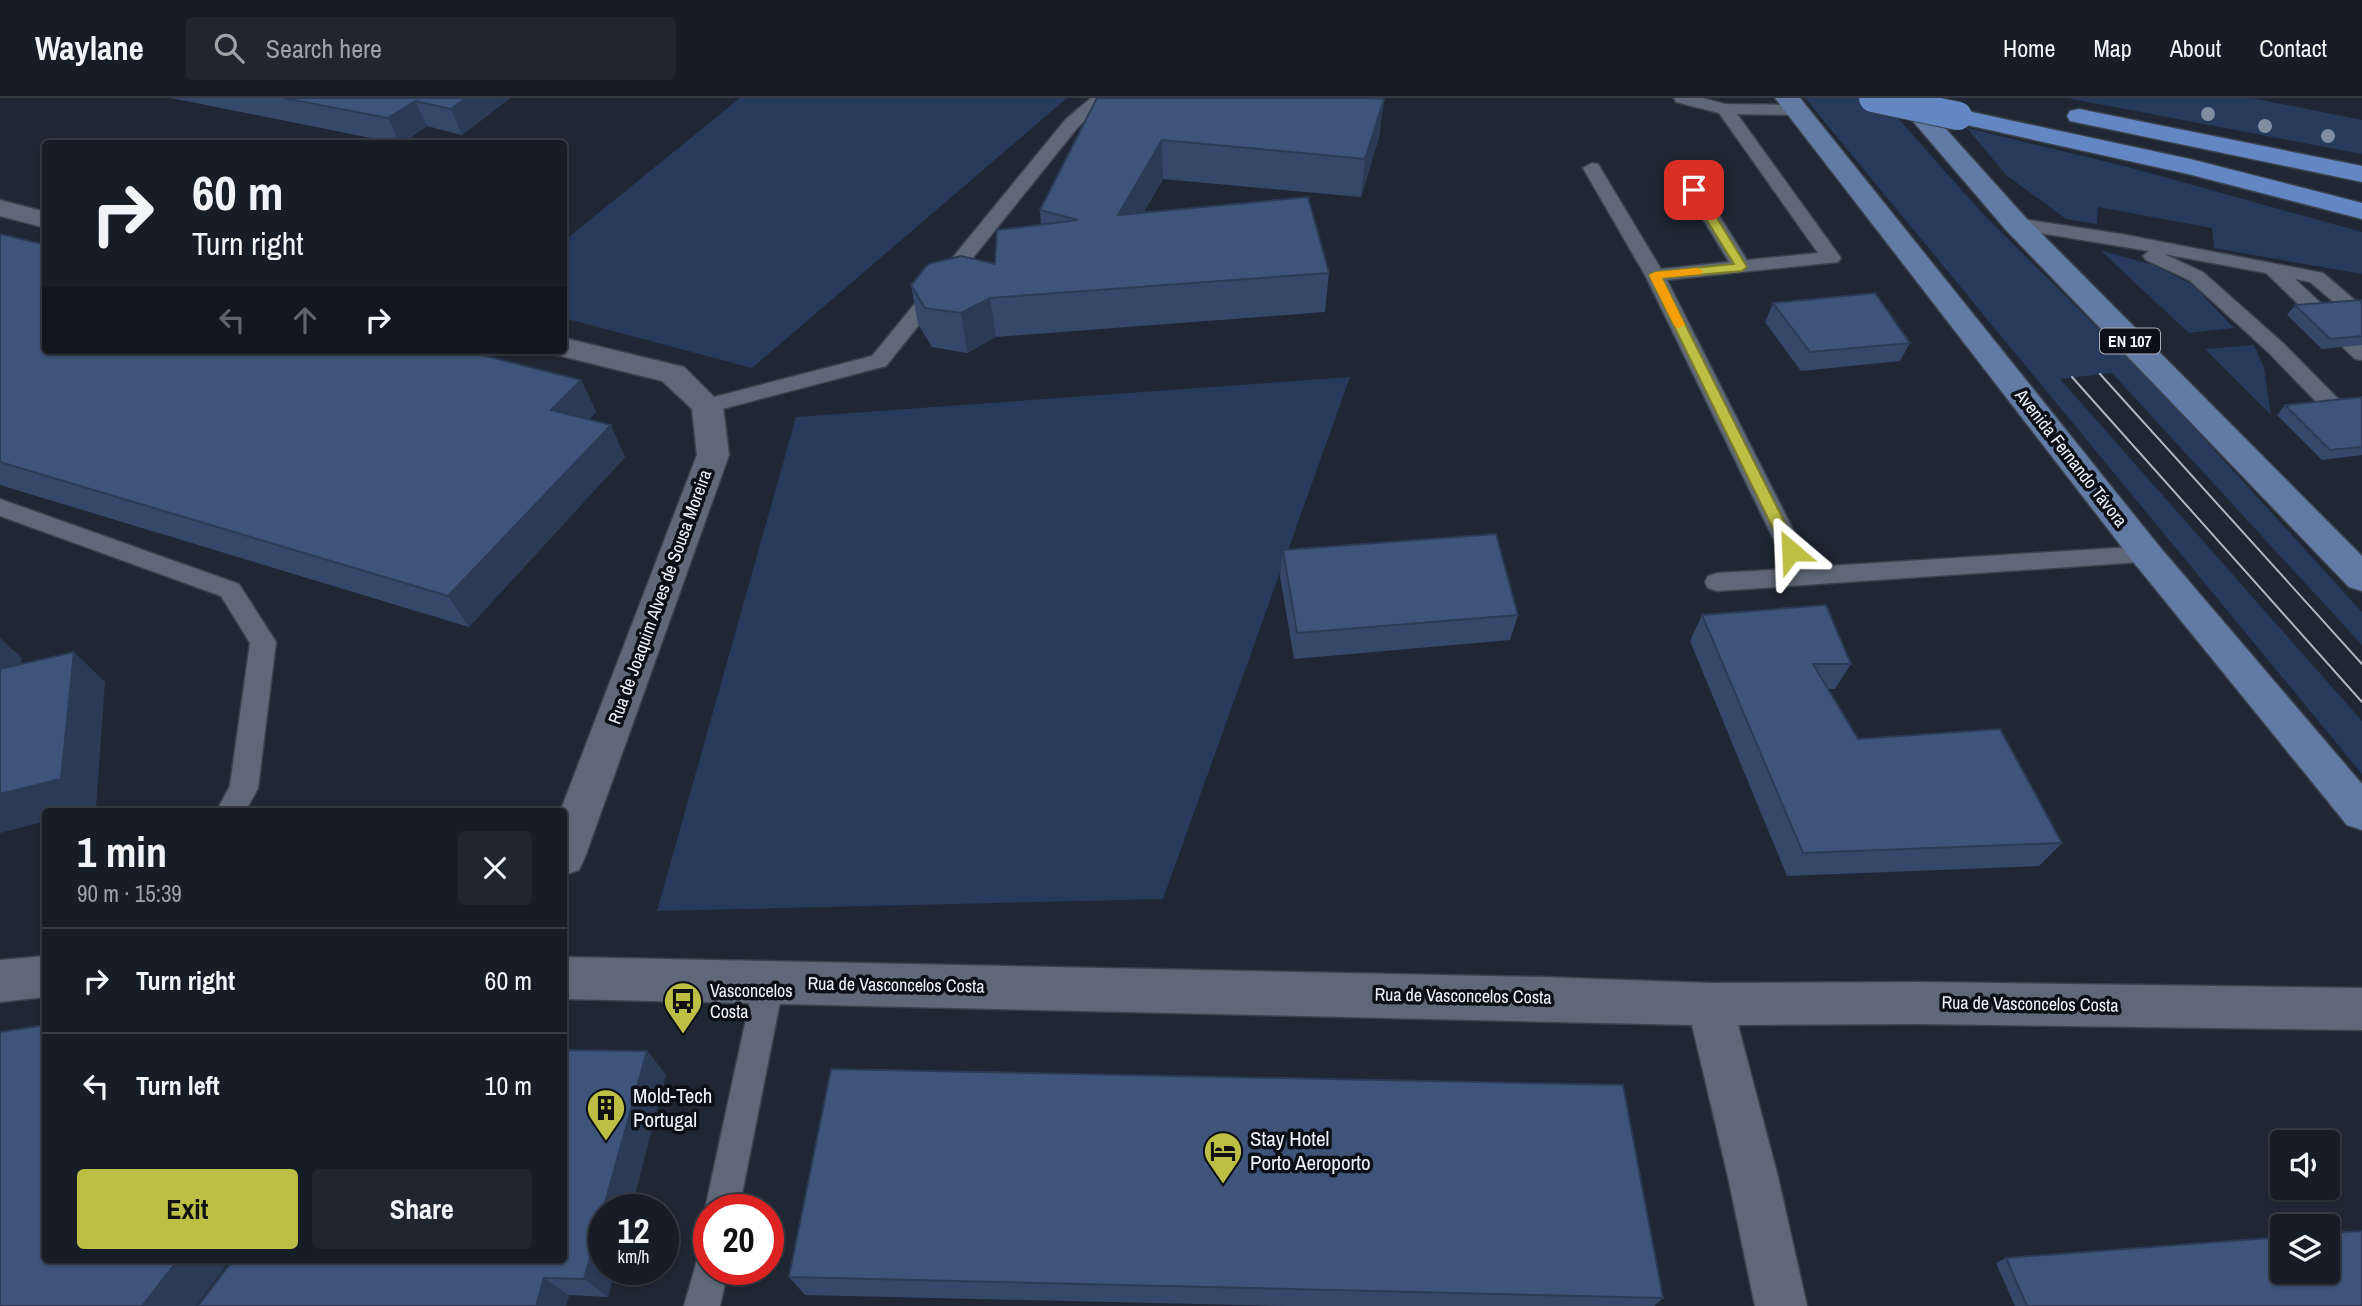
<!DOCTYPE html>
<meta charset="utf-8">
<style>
:root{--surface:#171d27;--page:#20262f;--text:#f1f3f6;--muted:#9ea2a7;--line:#363b44;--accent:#bcbf44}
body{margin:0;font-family:"Archivo Narrow",sans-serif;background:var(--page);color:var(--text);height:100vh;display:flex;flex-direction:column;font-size:26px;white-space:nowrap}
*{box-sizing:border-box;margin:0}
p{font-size:23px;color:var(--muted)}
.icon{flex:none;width:38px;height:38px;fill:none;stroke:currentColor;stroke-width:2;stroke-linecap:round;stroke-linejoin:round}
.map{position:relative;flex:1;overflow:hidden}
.details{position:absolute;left:42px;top:710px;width:525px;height:455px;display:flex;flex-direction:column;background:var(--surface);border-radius:7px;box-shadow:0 2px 5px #0004,0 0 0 2px var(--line)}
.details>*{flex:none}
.hud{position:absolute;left:42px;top:42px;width:525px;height:214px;border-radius:7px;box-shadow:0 2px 5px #0004,0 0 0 2px var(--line);background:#171d27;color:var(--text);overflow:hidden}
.controls{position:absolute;left:2270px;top:1032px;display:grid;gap:14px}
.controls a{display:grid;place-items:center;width:70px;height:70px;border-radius:7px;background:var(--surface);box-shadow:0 2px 5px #0004,0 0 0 2px var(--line);font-size:35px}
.speed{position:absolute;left:588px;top:1096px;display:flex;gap:14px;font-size:35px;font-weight:700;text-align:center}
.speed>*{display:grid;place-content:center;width:91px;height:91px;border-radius:50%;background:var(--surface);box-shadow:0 2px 5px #0004,0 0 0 2px var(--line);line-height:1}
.speed small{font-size:18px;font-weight:400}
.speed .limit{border:10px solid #d22;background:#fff;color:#111}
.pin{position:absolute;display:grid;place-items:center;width:60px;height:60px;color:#fff;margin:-30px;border-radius:14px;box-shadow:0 4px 10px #0006}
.me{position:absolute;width:77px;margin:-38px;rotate:334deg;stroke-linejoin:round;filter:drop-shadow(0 0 5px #0008)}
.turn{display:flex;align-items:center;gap:24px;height:147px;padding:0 35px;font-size:32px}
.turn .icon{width:91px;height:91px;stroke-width:2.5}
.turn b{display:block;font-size:49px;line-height:60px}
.lanes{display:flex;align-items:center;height:66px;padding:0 35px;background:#0003;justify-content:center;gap:35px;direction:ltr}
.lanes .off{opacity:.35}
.round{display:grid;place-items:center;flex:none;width:74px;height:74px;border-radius:7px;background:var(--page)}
.head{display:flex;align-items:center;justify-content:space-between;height:119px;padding:0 35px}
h1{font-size:42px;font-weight:700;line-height:52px}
.button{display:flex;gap:14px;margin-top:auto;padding:14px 35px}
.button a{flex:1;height:80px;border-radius:7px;background:var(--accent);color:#111;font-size:28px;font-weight:700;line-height:80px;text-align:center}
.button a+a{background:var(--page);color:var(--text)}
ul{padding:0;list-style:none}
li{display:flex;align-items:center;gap:21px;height:105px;padding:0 35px;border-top:2px solid var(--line)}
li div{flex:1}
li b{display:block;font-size:26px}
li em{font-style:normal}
header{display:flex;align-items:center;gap:42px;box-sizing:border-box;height:98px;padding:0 35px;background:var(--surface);border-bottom:2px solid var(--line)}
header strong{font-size:33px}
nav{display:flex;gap:38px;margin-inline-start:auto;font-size:24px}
.search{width:490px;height:63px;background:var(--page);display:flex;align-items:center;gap:18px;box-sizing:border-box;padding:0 24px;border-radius:7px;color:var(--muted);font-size:26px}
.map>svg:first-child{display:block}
.green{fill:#273a5b}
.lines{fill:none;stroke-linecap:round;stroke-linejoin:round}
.service-casing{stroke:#3b424d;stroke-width:3}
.minor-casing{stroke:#3b424d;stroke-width:3}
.primary-casing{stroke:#3b424d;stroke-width:3}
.motorway-casing{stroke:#3b424d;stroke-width:3}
.service{fill:#5f6878;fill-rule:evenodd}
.minor{fill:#5f6878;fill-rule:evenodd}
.primary{fill:#617ba5;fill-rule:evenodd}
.motorway{fill:#6387c3;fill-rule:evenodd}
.tram{stroke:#b1b6c1;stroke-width:2}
.motorway-bridge-casing{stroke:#3b424d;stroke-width:30;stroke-linecap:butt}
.motorway-bridge{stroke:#6387c3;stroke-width:28}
.tree{fill:#818ea1}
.wall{fill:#364869}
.shaded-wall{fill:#2c3b55}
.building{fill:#3f547a;stroke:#2c3b55;stroke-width:2}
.route{fill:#bcbf44;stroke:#7a7c2c;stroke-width:2}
.slow{fill:#f59e0b}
.labels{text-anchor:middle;stroke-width:7;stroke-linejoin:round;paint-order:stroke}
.shield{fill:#0c1016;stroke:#aaafb7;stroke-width:2}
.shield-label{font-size:16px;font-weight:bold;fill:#eef3fc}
.street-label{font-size:18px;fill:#eef3fc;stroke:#0c1016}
.poi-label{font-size:18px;fill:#eef3fc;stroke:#0c1016;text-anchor:start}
.near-poi-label{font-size:21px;fill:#eef3fc;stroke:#0c1016;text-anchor:start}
</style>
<header>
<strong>Waylane</strong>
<div class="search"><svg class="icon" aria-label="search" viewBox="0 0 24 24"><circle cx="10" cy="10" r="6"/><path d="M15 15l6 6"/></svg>Search here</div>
<nav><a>Home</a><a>Map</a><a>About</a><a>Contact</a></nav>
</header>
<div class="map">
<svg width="2362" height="1208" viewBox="0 0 2362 1208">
<rect width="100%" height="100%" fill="#1f2734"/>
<!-- green -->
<path class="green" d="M740 0H1067L752 270 564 220V143Z
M1805 0H1880L1983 116 2155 287 2362 514V547L2112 275 2060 281 2362 623V676Z
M2067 0H2252L2362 22V56Z
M1967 30 2128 69 2362 134V176L2214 150 2212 130 2098 109 2097 126 2066 121 2006 77Z
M2100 152 2153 167 2193 187 2234 230 2189 235Z
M2254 247 2264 270 2271 317 2205 251Z
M1350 279 1163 801 657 813 796 319Z"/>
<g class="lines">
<!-- service casing -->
<g class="service-casing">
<path id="service" d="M1091 0H1109L1078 29 886 268 707 315 699 313 696 308 699 303 872 258 1066 21Z
M1674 0H1702L1725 6 1795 7 1803 12 1795 17 1737 16 1841 160 1838 164 1667 182 1812 469 2147 448 2155 451 2159 457 2155 463 1717 493 1708 490 1705 484 1708 478 1717 475 1788 471 1645 177 1583 70 1592 65 1598 66 1661 171 1729 164 1673 72 1682 67 1691 72 1747 162 1818 155 1719 15 1676 4Z
M2016 120 2121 136 2323 175 2362 208V224L2355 222 2310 184 2295 181 2362 244V262L2355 261 2266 175 2164 156 2203 174 2283 245 2362 325V345L2354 343 2269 255 2189 182 2146 162 2143 158 2149 153 2009 130 2007 126Z
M0 401 239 486 276 544 258 690 245 714H216L230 688 250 545 221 498 0 418Z
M769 870 780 874 784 884 739 1111H709V1120L705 1111 754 884 758 874Z
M709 1154V1171H728L720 1208H684L698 1159Z"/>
</g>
<!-- minor casing -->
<g class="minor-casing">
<path id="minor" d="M0 102 46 114V130L0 118Z
M564 240 684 269 723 308 729 357 585 759 579 772 564 777V714H560L697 357 692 311 662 283 553 256 551 252H564Z
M46 858V899L0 904V862Z
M564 859 1541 879 1710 885 1918 884 2362 890V932L1918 926 1738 927 1778 1079 1807 1208H1755L1728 1079 1692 927 564 901Z"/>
</g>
<!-- primary casing -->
<g class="primary-casing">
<path id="primary" d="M1775 0H1800L2159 448 2362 686V732L2347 727 2135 466Z
M1893 0H1918L2026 120 2362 458V493L2349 489 2006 132Z"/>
</g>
<!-- motorway casing -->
<g class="motorway-casing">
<path id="motorway" d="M1958 11 2190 61 2362 105V121L2188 76 1949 23 1946 18 1949 13Z
M2079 11 2362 68V84L2070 23 2067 18 2070 13Z"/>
</g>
<!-- service -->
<use href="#service" class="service"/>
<!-- minor -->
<use href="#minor" class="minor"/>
<!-- primary -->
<use href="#primary" class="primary"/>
<!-- motorway -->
<use href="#motorway" class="motorway"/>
<!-- tram -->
<path class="tram" d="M2100 276 2362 566
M2072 279 2362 604"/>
<!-- motorway-bridge casing -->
<g class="motorway-bridge-casing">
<path id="motorway-bridge" d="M1873 0 1958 18"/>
</g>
<!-- motorway-bridge -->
<use href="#motorway-bridge" class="motorway-bridge"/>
</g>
<!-- trees -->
<g class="tree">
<circle cx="2208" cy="16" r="7"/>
<circle cx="2265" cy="28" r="7"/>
<circle cx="2328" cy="38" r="7"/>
</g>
<!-- wall -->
<path class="wall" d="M171 0H510L462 37 427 28 401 46Z
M1097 0 1384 1 1379 39 1361 99 1163 81 1143 115 1329 175 1325 214 996 239 967 255 932 249 918 226 911 187 995 166 1041 127 1040 112Z
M0 136 581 282 596 314 588 322 625 359 469 529 0 387Z
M2362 202V247L2322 251 2287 217 2295 207Z
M1773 205 1910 245 1900 263 1801 273 1765 224Z
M2362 299V357L2322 362 2277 317 2285 307Z
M1283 452 1518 517 1510 542 1294 561 1280 478Z
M1702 517 1851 566 1835 591H1828L1858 641 2062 745 2039 768 1787 778 1690 543Z
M647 953 666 977 631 1111H604V1171H615L608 1199 569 1197 566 1208H198Z
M2006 1160 2362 1208H2015L1996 1165Z
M789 1179 1663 1200 1654 1208H1284L805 1197Z"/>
<!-- shaded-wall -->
<path class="shaded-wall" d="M466 0H510L462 37 451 11Z
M1384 1 1379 39 1361 99 1365 61Z
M415 3 427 28 400 46 388 20Z
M1162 42 1163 81 1119 157 1118 117Z
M990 200 996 239 967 255 961 215Z
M581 282 596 314 567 344 551 312Z
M611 327 625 359 469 529 448 498Z
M0 540 22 560 13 607 0 596Z
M74 554 105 584 96 710 80 714H46V723L0 735V696Z
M647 953 666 977 631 1111H604V1171H615L608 1199 584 1181Z
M178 1162H230L196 1208H142Z
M544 1180 569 1197 566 1208H536Z"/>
<!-- building -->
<path class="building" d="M283 0H466L451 11 415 3 388 20Z
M1097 0H1369L1384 1 1365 61 1162 42 1118 117 1308 99 1329 175 990 200 961 215 925 210 911 187 928 166 961 158 995 166 997 132 1078 122 1040 112Z
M0 136 46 147V252H462L581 282 551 312 611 327 448 498 0 364Z
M1875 195 1910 245 1810 254 1773 205Z
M2362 202V238L2330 241 2295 207Z
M2362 299V349L2330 352 2285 307Z
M1496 436 1518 517 1297 535 1283 452Z
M1826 507 1851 566H1813L1858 641 2000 631 2062 745 1803 755 1702 517Z
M74 554 61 681 0 696V571Z
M46 927V1162H178L142 1208H0V934Z
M564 952 647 953 584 1181 544 1180 536 1208H198L233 1162H564Z
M831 971 1623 987 1663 1200 789 1179Z
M2362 1133V1208H2027L2006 1160 2282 1139V1174H2328V1135Z"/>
<!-- route -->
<path class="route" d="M1690 89H1698L1747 169 1742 173 1662 180 1799 453 1791 458 1784 453 1649 177 1655 174 1734 166 1688 92Z"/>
<!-- slow -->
<path class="slow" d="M1697 170 1703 173 1701 176 1662 180 1685 227 1679 230 1675 229 1649 177 1655 174Z"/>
<!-- icons -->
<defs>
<g id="bus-pin" transform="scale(2.0125)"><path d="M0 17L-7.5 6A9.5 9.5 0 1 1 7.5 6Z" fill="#bcbf44" stroke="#0c1016"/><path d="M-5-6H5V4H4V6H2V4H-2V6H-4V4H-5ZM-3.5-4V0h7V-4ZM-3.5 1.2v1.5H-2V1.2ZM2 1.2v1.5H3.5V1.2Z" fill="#111"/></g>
<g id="building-pin" transform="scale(2.0125)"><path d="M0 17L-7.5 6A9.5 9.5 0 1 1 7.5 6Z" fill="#bcbf44" stroke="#0c1016"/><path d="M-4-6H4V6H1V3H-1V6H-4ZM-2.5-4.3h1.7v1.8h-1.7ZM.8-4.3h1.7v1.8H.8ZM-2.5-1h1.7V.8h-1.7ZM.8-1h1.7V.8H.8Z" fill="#111"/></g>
<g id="hotel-pin" transform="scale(2.0125)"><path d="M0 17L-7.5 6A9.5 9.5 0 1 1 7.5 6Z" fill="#bcbf44" stroke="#0c1016"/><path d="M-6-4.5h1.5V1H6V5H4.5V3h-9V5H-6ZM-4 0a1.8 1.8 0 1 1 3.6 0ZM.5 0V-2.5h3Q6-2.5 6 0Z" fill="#111"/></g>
</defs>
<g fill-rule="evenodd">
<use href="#bus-pin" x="683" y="903"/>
<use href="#building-pin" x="606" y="1010"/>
<use href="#hotel-pin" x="1223" y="1053"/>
</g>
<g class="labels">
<!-- shield labels -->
<rect class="shield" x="2100" y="230.5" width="60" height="25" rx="5"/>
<g class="shield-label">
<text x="2130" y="249">EN 107</text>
</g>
<!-- street labels -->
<g class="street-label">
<text transform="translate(2071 360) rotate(52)" y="6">Avenida Fernando Távora</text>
<text transform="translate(660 499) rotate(-70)" y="6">Rua de Joaquim Alves de Sousa Moreira</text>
<text transform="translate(896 887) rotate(1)" y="6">Rua de Vasconcelos Costa</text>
<text transform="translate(1463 898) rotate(1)" y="6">Rua de Vasconcelos Costa</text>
<text transform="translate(2030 906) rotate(1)" y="6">Rua de Vasconcelos Costa</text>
</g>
<!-- poi labels -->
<g class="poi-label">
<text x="710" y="899">Vasconcelos<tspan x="710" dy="21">Costa</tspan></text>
</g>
<!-- near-poi labels -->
<g class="near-poi-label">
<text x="633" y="1005">Mold-Tech<tspan x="633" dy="24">Portugal</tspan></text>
<text x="1250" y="1048">Stay Hotel<tspan x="1250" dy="24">Porto Aeroporto</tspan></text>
</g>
</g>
</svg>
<div class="controls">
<a><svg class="icon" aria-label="sound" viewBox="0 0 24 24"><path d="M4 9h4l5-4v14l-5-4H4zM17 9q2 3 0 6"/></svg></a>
<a><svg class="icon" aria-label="layers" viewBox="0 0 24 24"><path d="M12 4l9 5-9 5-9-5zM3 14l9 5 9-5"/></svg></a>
</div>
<div class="speed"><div>12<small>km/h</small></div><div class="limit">20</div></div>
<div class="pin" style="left:1694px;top:92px;background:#d93025"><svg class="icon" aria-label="arrive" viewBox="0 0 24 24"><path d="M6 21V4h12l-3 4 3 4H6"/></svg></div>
<svg class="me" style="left:1791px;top:453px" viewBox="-20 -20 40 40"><path d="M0-17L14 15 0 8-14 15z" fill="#bcbf44" stroke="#fff" stroke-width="4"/></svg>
<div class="hud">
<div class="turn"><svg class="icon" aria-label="right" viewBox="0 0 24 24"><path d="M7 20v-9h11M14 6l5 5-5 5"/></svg><div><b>60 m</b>Turn right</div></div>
<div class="lanes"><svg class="icon off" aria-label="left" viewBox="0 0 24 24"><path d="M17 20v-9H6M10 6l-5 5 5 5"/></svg><svg class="icon off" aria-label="ahead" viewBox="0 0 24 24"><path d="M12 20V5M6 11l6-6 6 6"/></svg><svg class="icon" aria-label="right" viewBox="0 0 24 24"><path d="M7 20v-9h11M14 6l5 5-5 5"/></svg></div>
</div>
<section class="details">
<div class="head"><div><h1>1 min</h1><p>90 m · 15:39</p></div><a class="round"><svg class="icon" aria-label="close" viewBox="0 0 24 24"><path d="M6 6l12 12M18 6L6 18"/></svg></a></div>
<ul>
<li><svg class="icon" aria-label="right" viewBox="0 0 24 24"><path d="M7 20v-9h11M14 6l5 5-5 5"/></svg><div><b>Turn right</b></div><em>60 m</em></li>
<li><svg class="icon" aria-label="left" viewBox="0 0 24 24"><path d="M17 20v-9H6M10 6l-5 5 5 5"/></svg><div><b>Turn left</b></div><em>10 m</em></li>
</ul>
<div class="button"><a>Exit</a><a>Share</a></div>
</section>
</div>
